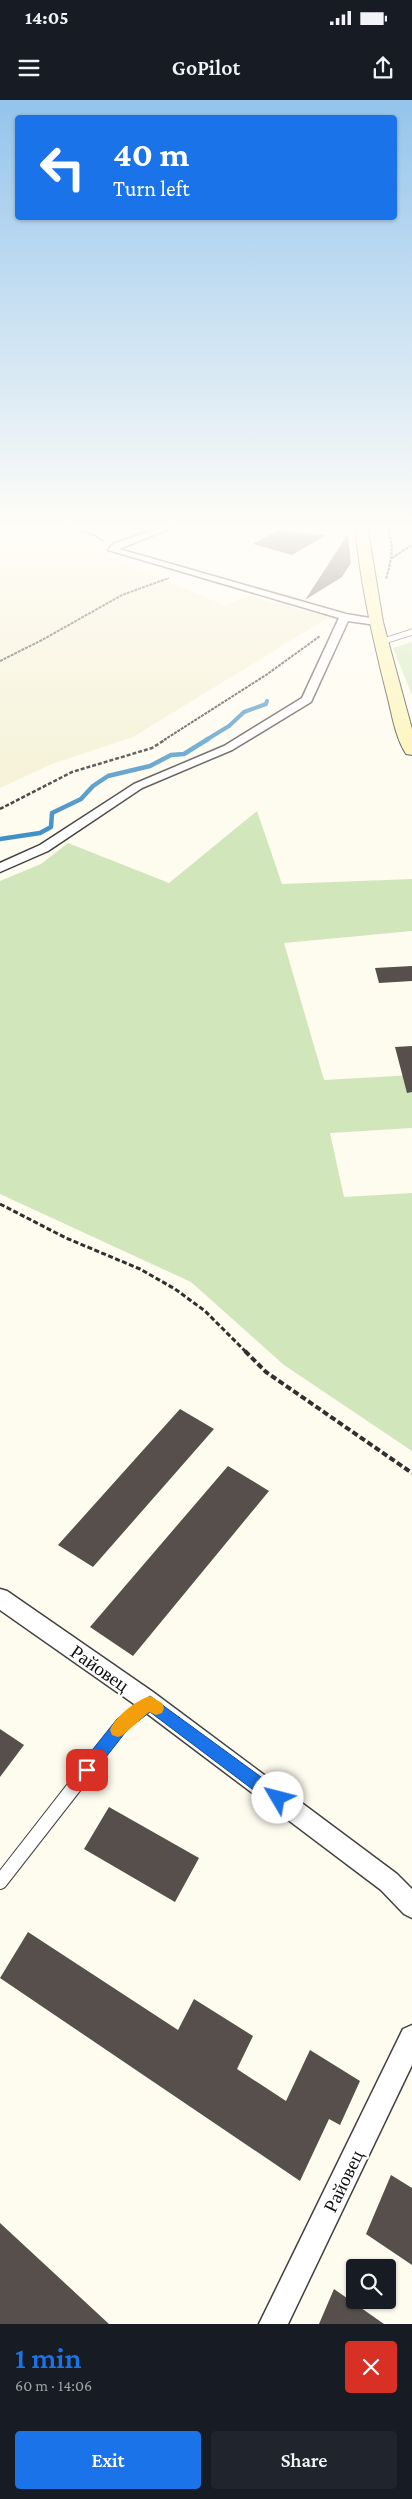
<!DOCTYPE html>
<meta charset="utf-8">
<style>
:root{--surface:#171b24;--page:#20242c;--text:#f1f3f6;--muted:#9ea1a6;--accent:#1a73e8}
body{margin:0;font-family:"Crimson Pro",serif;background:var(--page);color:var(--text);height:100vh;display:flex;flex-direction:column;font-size:19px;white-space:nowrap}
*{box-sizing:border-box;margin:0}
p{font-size:16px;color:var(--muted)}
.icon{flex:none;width:28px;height:28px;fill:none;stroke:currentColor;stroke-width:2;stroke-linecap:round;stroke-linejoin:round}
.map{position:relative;height:2224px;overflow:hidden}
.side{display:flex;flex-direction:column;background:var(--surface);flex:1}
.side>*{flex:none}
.banner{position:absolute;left:15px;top:15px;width:382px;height:105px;border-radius:5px;box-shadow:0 1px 4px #0004;background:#1a73e8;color:#fff;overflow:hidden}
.buttons{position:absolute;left:346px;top:2159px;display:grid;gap:10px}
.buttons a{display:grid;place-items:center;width:50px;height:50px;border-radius:5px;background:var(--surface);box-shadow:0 1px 4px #0004;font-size:25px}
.pin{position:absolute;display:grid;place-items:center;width:42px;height:42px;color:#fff;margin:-21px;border-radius:10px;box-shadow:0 2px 8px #0006}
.me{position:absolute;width:55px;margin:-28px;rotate:307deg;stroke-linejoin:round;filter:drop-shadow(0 0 4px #0008)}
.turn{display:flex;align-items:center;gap:18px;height:105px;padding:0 15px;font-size:22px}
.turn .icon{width:65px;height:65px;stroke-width:2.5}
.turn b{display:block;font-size:35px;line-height:42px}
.round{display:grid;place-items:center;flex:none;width:52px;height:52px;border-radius:5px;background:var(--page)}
.headline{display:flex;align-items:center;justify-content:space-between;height:85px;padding:0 15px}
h1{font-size:30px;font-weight:600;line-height:38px;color:var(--accent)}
.button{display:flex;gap:10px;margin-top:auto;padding:10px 15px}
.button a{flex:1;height:58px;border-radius:5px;background:var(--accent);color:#fff;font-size:20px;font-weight:600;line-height:58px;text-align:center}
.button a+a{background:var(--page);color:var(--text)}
.status{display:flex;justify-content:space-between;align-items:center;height:35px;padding:0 25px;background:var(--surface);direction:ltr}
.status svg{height:14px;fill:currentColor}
header{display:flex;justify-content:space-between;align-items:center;height:65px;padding:0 15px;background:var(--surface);font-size:22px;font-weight:600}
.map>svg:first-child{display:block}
.farmland{fill:#f3f0d1}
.green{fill:#d1e7bb}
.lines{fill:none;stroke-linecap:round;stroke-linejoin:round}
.stream-far1{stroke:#4190c6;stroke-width:4}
.stream{stroke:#4190c6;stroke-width:4.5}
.building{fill:#564f4b}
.lane-far2-casing{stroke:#414141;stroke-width:7}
.lane-far1-casing{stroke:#414141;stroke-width:13}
.lane-casing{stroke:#414141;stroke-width:16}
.street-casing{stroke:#414141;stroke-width:3}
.secondary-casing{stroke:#303030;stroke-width:2}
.path-far3{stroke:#303030;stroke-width:2;stroke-dasharray:3 1;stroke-linecap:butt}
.path-far2{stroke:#303030;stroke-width:2.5;stroke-dasharray:4 2;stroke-linecap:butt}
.path-far1{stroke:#303030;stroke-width:3;stroke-dasharray:5 2.5;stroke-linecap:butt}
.path{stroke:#303030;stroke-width:4;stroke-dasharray:6 3;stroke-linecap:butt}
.lane-far2{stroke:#fff;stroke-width:5.5}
.lane-far1{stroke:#fff;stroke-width:11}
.lane{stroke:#fff;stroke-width:14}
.street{fill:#fff;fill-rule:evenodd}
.secondary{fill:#fbf3ae;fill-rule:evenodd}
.route{fill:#1a73e8;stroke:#114b97}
.slow{fill:#f59e0b}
.labels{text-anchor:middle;stroke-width:5;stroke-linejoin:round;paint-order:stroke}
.near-street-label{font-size:19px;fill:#0e0e0e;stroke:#fff}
</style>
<div class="status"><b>14:05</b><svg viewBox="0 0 49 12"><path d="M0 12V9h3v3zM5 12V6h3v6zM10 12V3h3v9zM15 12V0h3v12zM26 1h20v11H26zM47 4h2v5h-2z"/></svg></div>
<header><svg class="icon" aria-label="menu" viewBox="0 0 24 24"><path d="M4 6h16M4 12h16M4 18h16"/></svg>GoPilot<svg class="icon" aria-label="share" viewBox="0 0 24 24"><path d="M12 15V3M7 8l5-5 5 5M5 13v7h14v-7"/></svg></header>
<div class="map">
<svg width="412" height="2224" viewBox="0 0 412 2224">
<rect width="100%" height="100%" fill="#fefbef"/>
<!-- farmland -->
<path class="farmland" d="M0 425H150L154 427 111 445 107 456 224 505 250 496 329 517 133 637 52 664 0 688Z"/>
<!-- green -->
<path class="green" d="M412 542V595L393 548Z
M257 711 282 784 412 779V831L284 843 324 980 412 975V1028L330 1033 344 1097 412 1093V1351L284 1265 191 1182 0 1094V781L41 764 68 743 169 783Z"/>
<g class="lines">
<!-- stream-far1 -->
<path class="stream-far1" d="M206 640 229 626 244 612 266 604 267 601"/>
<!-- stream -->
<path class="stream" d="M0 739 40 733 51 727 52 713 81 699 93 686 108 676 150 666 171 655 184 654 208 639"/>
</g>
<!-- building -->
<path class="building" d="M278 430 326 435 292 455 253 444Z
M348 434 351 463 342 477 305 500Z
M412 866V881L379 883 375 868Z
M412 946V992L407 993 395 947Z
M180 1309 214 1329 93 1467 58 1445Z
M228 1366 269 1391 133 1556 90 1527Z
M0 1629 24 1645 0 1677Z
M109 1707 199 1758 175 1802 84 1749Z
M28 1832 178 1930 194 1899 253 1936 237 1969 286 2001 310 1950 360 1981 340 2025 329 2019 300 2081 0 1878Z
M391 2075 412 2088V2165L366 2134Z
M0 2123 109 2224H0Z
M334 2189 384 2224H319Z"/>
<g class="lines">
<!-- lane-far2 casing -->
<g class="lane-far2-casing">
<path id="lane-far2" d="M381 542 412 532"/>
</g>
<!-- lane-far1 casing -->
<g class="lane-far1-casing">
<path id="lane-far1" d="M77 1683 122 1624 150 1603"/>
</g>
<!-- lane casing -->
<g class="lane-casing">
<path id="lane" d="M0 1782 78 1682"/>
</g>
<!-- street casing -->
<g class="street-casing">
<path id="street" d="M167 425H179L119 449 346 514 376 519 381 522 376 525 348 521 311 602 232 650 142 688 48 751 0 772V763L40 745 134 684 224 646 302 598 339 518 108 450 113 444Z
M0 1489 7 1491 153 1592 397 1774 412 1789V1818L404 1814 381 1790 137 1606 0 1510Z
M412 1925V1965L288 2224H259L403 1929Z"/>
</g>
<!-- secondary casing -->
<g class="secondary-casing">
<path id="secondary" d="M355 425H367L383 522 412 629V655L406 654C395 637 392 614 387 595 373 539 360 483 355 425Z"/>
</g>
<!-- path-far3 -->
<path class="path-far3" d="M58 425 91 434 104 441
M386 425C395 447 392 457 386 479
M392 458 412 445
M0 561 42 540 122 495 169 478
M164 640 266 575 320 536"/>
<!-- path-far2 -->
<path class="path-far2" d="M0 709 72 672 152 648 166 639"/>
<!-- path-far1 -->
<path class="path-far1" d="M0 1104 66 1138 140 1169 175 1189 205 1211 247 1253"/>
<!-- path -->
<path class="path" d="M245 1251 266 1272 412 1373"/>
<!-- lane-far2 -->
<use href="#lane-far2" class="lane-far2"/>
<!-- lane-far1 -->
<use href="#lane-far1" class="lane-far1"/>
<!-- lane -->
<use href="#lane" class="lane"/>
<!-- street -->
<use href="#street" class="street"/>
<!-- secondary -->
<use href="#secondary" class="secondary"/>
</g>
<!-- sky -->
<linearGradient id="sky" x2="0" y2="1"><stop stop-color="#94c4ec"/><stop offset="0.58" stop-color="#fffdf8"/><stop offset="1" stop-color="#fffdf8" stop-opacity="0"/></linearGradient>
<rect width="412" height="736" fill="url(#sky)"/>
<!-- route -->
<path class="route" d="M150 1596 283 1693 285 1698 283 1704 278 1706 272 1704 150 1612 128 1629 92 1675 87 1677 81 1675 79 1670 81 1664 117 1619Z"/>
<!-- slow -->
<path class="slow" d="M150 1596 162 1603 164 1608 162 1613 156 1615 149 1612 123 1635 118 1637 112 1635 110 1630C116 1616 135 1601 150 1596Z"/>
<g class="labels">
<!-- near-street labels -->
<g class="near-street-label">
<text transform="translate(100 1568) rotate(35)" y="7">Райовец</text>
<text transform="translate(343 2081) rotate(-64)" y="7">Райовец</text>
</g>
</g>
</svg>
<div class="buttons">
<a><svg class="icon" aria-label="search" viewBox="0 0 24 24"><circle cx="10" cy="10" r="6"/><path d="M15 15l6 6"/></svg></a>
</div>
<div class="pin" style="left:87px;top:1670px;background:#d93025"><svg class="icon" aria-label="arrive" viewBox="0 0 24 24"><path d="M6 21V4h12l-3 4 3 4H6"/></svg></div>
<svg class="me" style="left:278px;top:1698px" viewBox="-20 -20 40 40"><circle r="19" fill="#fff"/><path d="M0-13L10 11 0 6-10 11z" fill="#1a73e8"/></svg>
<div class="banner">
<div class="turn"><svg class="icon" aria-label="left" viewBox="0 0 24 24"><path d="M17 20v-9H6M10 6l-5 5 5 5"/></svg><div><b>40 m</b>Turn left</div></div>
</div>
</div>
<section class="side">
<div class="headline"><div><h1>1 min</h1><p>60 m · 14:06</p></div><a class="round" style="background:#d93025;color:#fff"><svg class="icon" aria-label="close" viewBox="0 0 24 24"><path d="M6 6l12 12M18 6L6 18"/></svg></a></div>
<div class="button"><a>Exit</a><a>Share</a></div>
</section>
